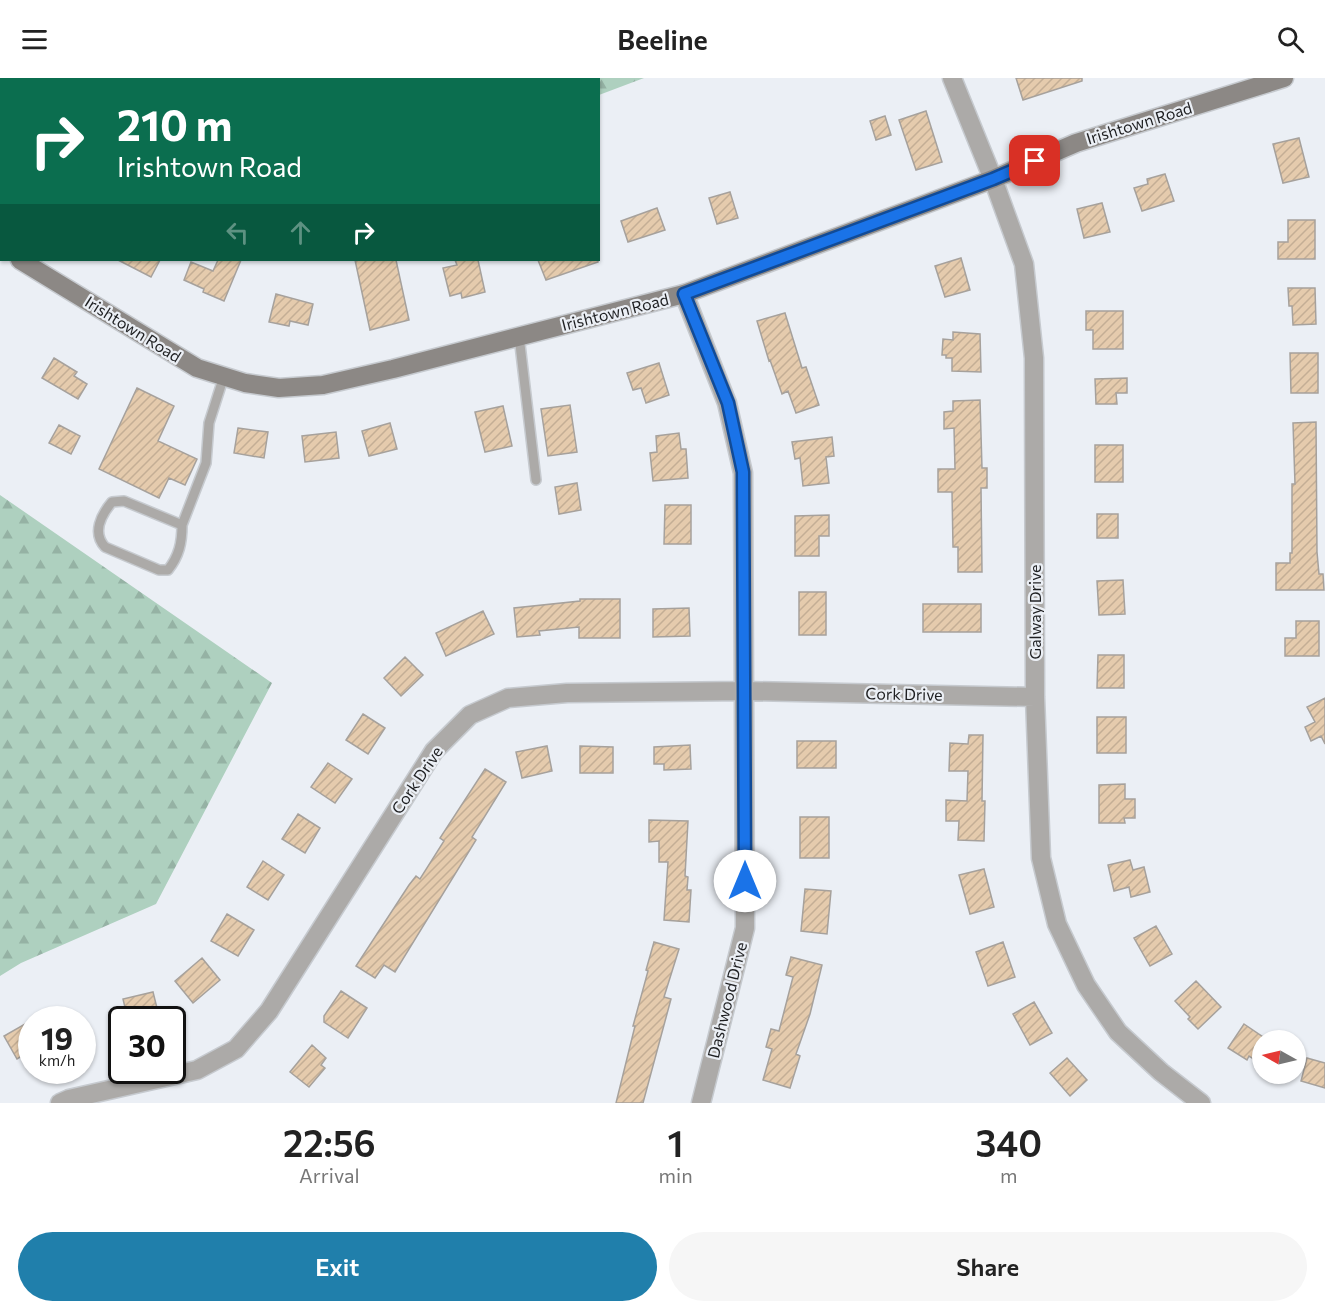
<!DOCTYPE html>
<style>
:root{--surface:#fff;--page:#f6f6f6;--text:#222;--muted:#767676;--accent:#207fab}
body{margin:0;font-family:Commissioner,sans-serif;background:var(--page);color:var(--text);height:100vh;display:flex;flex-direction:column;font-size:22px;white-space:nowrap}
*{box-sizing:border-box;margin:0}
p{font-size:20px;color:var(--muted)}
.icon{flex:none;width:33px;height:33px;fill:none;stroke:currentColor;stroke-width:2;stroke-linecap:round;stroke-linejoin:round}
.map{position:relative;height:1025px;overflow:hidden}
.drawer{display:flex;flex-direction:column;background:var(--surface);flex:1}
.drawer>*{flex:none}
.hud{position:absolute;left:0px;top:0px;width:600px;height:183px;box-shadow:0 2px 4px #0004;background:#0b6e4f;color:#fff;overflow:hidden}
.needle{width:39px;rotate:278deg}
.buttons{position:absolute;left:1252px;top:952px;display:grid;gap:12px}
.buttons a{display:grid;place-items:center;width:54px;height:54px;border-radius:50%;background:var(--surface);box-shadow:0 2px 4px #0004;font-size:30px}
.speed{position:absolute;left:18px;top:928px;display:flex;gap:12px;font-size:30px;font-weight:700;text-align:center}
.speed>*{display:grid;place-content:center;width:78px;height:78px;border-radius:50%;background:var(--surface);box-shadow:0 2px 4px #0004;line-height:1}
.speed small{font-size:15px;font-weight:400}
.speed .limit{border:3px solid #111;border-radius:9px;background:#fff;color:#111}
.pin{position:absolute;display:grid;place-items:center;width:51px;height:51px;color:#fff;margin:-26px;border-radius:12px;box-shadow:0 3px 9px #0006}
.me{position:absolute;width:66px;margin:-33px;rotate:0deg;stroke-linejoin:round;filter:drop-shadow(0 0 4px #0008)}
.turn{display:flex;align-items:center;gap:21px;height:126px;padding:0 18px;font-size:27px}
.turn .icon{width:78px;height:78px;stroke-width:2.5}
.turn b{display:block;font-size:42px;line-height:51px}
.lanes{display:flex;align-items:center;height:57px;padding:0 18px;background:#0003;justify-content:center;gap:30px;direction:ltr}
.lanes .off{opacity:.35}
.eta{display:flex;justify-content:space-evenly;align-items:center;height:102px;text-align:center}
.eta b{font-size:36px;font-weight:600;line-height:42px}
.cta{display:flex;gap:12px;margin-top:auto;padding:12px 18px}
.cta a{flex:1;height:69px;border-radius:36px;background:var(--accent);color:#fff;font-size:24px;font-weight:600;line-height:69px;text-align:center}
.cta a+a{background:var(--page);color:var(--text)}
header{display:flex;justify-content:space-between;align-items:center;height:78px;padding:0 18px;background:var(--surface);font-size:27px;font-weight:600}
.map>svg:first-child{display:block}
.forest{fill:url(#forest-firs)}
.building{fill:url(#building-hatch);stroke:#a6a19c;stroke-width:1.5}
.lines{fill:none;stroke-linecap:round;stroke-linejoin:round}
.lane-casing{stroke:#c6cacf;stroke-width:12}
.street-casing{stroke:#c6cacf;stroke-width:21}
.secondary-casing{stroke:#c6cacf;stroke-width:21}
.lane{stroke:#acaaa8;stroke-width:9}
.street{stroke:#acaaa8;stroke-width:18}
.secondary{stroke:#8c8885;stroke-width:18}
.route-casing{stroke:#114b97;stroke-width:15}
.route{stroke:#1a73e8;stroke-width:10}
.labels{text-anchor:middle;stroke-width:4.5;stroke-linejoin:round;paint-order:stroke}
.street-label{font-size:16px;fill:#1e1f21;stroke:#ebeff5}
</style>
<header><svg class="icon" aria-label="menu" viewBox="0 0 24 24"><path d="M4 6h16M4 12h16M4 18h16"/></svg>Beeline<svg class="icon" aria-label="search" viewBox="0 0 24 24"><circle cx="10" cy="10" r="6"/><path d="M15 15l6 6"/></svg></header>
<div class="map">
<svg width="1325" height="1025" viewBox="0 0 1325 1025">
<defs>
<pattern id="forest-firs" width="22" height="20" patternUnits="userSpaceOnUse" patternTransform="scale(1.5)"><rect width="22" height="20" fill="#aed0bf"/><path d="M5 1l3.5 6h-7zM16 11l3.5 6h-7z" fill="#95b2a4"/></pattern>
<pattern id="building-hatch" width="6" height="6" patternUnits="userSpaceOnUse" patternTransform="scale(1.5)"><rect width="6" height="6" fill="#e5cbad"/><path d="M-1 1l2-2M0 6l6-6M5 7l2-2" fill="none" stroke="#c4ae95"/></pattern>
</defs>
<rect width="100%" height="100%" fill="#ebeff5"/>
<!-- forest -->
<path class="forest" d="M100 0H644L599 17 598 2Z
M0 417 272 605 156 826 21 885 0 898Z"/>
<!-- building -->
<path class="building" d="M1016 0H1082V3L1023 22Z
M926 33 942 84 916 92 899 42Z
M885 38 891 57 876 62 870 43Z
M1299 60 1309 99 1283 105 1273 66Z
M1165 96 1174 123 1142 133 1134 110 1148 106 1147 101Z
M730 114 738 140 717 146 709 120Z
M1102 125 1110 154 1084 160 1077 131Z
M657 130 665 152 628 164 621 143Z
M1288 142H1315V181H1278V164H1288Z
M961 180 970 212 945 219 935 188Z
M118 182H160L151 199Z
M218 182H241L224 223 203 214 204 211 184 202 191 184 213 193Z
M355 182H396L409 242 370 252Z
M455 182H478L485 214 462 220 461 215 450 218 443 190 457 187Z
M538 182H598V184L546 202Z
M1288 210H1315L1316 246 1293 247 1292 228H1289Z
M276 216 313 226 308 247 290 243 289 248 269 244Z
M1086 233H1123V271H1093V252H1086Z
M785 235 802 290 806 289 819 327 796 335 788 313 782 316 770 282 769 283 757 243Z
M953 254 980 256 981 294 952 293V280H946V277H942L943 261 953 262Z
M1290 275H1318V315H1291Z
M54 280 77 294 74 298 87 306 78 321 42 300Z
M659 285 669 317 646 325 641 310 633 312 627 295Z
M1127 300V315H1116L1117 326H1096L1095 301Z
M137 310 174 328 158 363 197 381 185 407 169 400 159 420 99 391Z
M980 322 982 390H987V410H981L982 494H958V469H953L952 414H938V391H955L954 350 944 351V334L953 333V323Z
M570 327 577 374 548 378 541 331Z
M503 328 512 368 485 374 475 334Z
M1316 344 1317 474 1319 496H1323L1324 512H1276V485H1290V475H1292V406H1295L1293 345Z
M390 345 397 371 369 378 362 353Z
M59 347 80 358 71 376 49 365Z
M238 350 268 354 264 380 234 375Z
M336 354 339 380 305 384 302 358Z
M679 355 681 371H686L688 400 653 403 650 375 657 374 656 358Z
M832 359 834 378 826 379 829 405 803 408 800 380 795 381 792 364Z
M1095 367H1123V404H1095Z
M577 405 581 432 559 436 555 409Z
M665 427H691V466H664Z
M1097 436H1118V460H1097Z
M829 437V458H819V478H795V438Z
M1123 502 1125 536 1099 537 1097 503Z
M799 514H826V557H799Z
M580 521H620V560H579V549L539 553 540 557 517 559 514 530 580 523Z
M923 526H981V554H923Z
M689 530 690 558 653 559V531Z
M483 533 494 556 446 578 436 555Z
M1296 543H1319V578H1285V560H1296Z
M1098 577H1124V610H1097Z
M405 579 423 597 401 618 384 600Z
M1325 620V666L1321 658 1311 663 1305 649 1315 644 1307 629Z
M363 636 385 650 368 676 346 662Z
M1097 639H1126V675H1097Z
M969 657H983L982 723H985L984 763 958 762 959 743H946V722L967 723 968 693H949L950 665 968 666Z
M797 663H836V690H797Z
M690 667 691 691 664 692V686H654V669Z
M547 668 552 693 522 700 516 674Z
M580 668 613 669V695H580Z
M328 685 352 701 335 725 311 709Z
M485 691 506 704 472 759 476 762 395 894 384 887 375 900 356 888 409 807 416 798 420 801 444 763 440 760Z
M1125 706V721H1135V740H1124L1125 745H1099V707Z
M298 736 320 750 305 775 282 761Z
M800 739H829V780H800Z
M649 742 688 743 685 798 688 799 687 812H691L689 844 664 842 668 784H659V763L649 764Z
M1130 782 1133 792 1144 789 1150 814 1131 819 1129 809 1114 813 1108 787Z
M263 783 284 797 268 822 247 809Z
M984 791 994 829 970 836 959 797Z
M805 811 831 813 827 856 801 853Z
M227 836 254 852 238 878 211 863Z
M1156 848 1172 876 1150 888 1134 860Z
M654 864 679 871 664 919 671 921 643 1025H616L635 948H633L648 893 646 892Z
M1003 864 1015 899 988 908 976 874Z
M791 879 822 887 810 936 796 976 800 978 790 1010 763 1002 772 971 766 969 771 951 779 953 793 899 786 897Z
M202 880 220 902 193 925 175 903Z
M1196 903 1221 929 1198 951 1188 941 1190 939 1175 923Z
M341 913 367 930 348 960 324 944V938Z
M153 914 160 942H128L123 921Z
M1034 924 1052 955 1030 967 1013 936Z
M32 942V972L17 981 4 958Z
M1244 946 1263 959V987L1249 978 1247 982 1228 970Z
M312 967 326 980 321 987 325 990 309 1009 290 994Z
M1067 980 1087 1002 1070 1018 1050 995Z
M1307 980 1325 985V1010L1301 1003Z"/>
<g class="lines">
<!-- lane casing -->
<g class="lane-casing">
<path id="lane" d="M519 258 536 402
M182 447C182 465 179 478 168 492H159L105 469C92 455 101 437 112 424L124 423 182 447 206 385 209 345 224 298"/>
</g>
<!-- street casing -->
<g class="street-casing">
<path id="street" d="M952 0 993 101 1024 186 1034 280 1035 619 1041 780 1057 846 1086 907 1118 954 1161 994 1201 1025
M684 216 727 325 743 395 745 850 701 1025
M60 1025 69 1021 197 992 236 971 269 933 434 673 470 637 508 620 567 615 745 613 1035 619"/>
</g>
<!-- secondary casing -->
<g class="secondary-casing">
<path id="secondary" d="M0 169 2 170
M20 182 197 290 245 305 279 310 323 307 393 291 684 216 993 101 1076 65 1284 0"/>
</g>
<!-- lane -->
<use href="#lane" class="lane"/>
<!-- street -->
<use href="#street" class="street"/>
<!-- secondary -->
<use href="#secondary" class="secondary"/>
</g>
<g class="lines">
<!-- route casing -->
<g class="route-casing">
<path id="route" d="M745 803 743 394 728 325 684 216 993 101 1035 83"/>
</g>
<!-- route -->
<use href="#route" class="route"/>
</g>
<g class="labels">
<!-- street labels -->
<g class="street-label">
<text transform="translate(1139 45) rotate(-17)" y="6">Irishtown Road</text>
<text transform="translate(615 234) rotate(-14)" y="6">Irishtown Road</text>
<text transform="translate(133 251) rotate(32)" y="6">Irishtown Road</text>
<text transform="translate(1035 534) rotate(-90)" y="6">Galway Drive</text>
<text transform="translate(904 616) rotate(1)" y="6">Cork Drive</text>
<text transform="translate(417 702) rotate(-56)" y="6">Cork Drive</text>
<text transform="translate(727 922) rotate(-76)" y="6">Dashwood Drive</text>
</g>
</g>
</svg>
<div class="buttons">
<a><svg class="needle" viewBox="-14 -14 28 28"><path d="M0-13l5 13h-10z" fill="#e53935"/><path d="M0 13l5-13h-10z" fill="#767676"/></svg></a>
</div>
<div class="speed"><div>19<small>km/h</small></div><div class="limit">30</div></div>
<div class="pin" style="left:1035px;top:83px;background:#d93025"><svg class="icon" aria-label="arrive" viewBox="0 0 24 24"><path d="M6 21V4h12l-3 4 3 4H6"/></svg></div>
<svg class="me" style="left:745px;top:803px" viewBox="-20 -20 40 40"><circle r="19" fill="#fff"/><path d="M0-13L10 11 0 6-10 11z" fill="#1a73e8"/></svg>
<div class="hud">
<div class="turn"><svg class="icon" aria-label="right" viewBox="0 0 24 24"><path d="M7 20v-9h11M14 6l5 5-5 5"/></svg><div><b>210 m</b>Irishtown Road</div></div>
<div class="lanes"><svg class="icon off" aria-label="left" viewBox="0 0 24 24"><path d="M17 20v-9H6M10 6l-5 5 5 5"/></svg><svg class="icon off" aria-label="ahead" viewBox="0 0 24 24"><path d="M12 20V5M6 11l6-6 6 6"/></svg><svg class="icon" aria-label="right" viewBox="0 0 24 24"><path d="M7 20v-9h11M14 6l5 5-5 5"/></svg></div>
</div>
</div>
<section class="drawer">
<div class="eta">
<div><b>22:56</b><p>Arrival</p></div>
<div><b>1</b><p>min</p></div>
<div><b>340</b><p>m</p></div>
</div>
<div class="cta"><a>Exit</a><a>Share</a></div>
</section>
